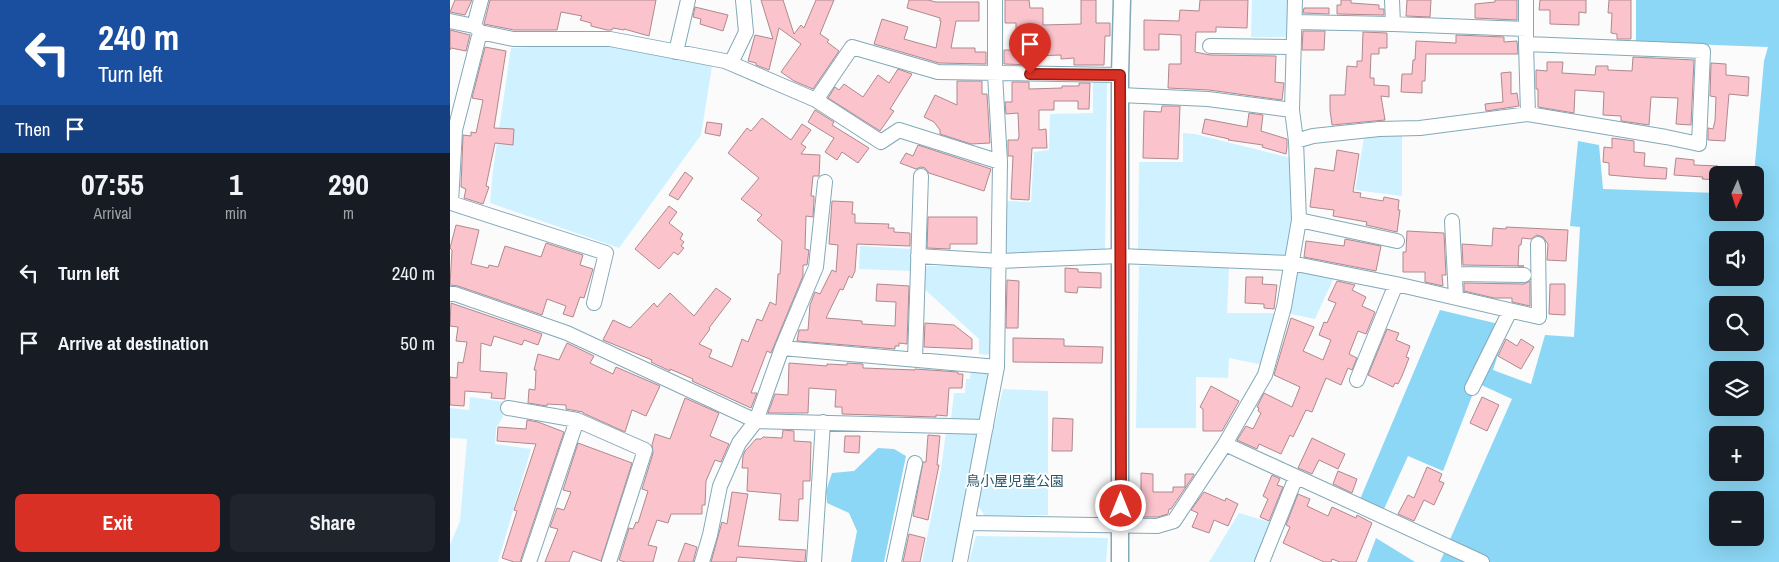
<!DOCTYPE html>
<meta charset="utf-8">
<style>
:root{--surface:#171b24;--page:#20242c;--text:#f1f3f6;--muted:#9ea1a6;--accent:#d93025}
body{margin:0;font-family:"Archivo Narrow","Noto Sans JP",sans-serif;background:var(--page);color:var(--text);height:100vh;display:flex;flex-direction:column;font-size:19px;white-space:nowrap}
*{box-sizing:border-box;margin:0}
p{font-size:16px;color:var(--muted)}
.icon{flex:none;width:28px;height:28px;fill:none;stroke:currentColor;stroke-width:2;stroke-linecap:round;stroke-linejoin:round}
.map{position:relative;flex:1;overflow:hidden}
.details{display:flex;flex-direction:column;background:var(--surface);width:450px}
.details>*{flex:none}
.top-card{background:#1a4fa0;color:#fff;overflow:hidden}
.needle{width:32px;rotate:183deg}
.fabs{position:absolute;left:1259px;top:166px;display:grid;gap:10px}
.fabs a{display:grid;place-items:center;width:55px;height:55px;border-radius:8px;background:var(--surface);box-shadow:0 5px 20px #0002;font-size:25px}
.pin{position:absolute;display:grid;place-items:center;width:42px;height:42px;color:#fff;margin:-51px -21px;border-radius:50% 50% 50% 0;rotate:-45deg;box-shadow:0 0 5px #0007}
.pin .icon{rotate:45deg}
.me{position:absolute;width:55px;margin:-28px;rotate:0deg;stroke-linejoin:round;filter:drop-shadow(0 0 4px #0008)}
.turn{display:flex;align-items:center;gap:18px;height:105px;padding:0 15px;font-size:22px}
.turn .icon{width:65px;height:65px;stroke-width:2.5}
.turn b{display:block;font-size:35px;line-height:42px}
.then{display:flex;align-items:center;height:48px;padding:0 15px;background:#0003;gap:10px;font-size:19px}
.eta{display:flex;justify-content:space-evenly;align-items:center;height:85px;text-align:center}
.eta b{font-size:30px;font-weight:700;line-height:35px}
.primary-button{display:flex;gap:10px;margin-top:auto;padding:10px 15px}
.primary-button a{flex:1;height:58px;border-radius:8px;background:var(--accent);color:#fff;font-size:20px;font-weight:700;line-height:58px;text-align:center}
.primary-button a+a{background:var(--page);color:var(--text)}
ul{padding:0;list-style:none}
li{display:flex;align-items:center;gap:15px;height:70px;padding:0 15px}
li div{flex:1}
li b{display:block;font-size:19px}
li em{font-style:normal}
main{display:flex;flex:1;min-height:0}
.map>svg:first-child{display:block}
.green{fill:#d0f1ff}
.forest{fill:#8bd7f5;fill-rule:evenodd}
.building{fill:#fbc3cb;stroke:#af898e}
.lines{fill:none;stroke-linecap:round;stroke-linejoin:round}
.minor-casing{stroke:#82a9b8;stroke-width:16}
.tertiary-casing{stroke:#82a9b8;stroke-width:19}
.minor{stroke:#fff;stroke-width:14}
.tertiary{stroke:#fff;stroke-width:16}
.route-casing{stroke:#8d1f18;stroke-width:12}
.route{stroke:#d93025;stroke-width:9}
.labels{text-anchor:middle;stroke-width:4;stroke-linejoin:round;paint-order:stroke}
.park-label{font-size:14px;fill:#2a5666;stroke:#fff}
</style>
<main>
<section class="details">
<div class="top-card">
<div class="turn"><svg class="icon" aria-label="left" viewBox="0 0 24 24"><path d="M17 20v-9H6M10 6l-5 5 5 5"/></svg><div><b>240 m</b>Turn left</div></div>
<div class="then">Then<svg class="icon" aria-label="arrive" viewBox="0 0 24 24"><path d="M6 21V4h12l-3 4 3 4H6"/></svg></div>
</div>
<div class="eta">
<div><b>07:55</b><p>Arrival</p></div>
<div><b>1</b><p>min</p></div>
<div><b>290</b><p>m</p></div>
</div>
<ul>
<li><svg class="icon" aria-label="left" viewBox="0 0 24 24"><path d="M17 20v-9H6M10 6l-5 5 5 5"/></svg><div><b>Turn left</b></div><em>240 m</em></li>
<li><svg class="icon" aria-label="arrive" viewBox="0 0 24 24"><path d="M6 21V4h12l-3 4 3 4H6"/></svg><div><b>Arrive at destination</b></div><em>50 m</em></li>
</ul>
<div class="primary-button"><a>Exit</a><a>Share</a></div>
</section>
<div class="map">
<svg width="1329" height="562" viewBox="0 0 1329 562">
<rect width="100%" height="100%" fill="#fbfbfb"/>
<!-- green -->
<path class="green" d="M802 0H839L838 37H801Z
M101 46H157L262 66 251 135 169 248 40 203 43 170 61 48Z
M643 78 657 79 655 254 560 255 553 247 555 201 581 202 584 152 599 150 600 114 643 113Z
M952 132V196L905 190 914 138Z
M733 133 745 134 841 158 845 220 836 255 688 252 689 162H733Z
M410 246 462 249 461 271 409 269Z
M478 266H539L546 273 543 349 538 355 529 354V339L471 286V270Z
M689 266 779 268 777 313H825L813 365 779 358 778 378 746 377V428H686Z
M846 269 884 277 865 319 837 313Z
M521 368 541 371 530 422 501 420 504 393H515L516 379H520Z
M553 389 598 391V515L535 516 526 503Z
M20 397 55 402 53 417 46 428 45 444 81 449 48 562H0V545L10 521 17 439 0 438V408L19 410Z
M496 432 530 434 506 562H472L491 469Z
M789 513 823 523 806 562H759Z
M526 536 658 538 656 562H519Z"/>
<!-- forest -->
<path class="forest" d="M1186 0H1329V562H990L1062 399 1027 383 993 471 958 456 929 520 905 511 990 310 1057 326 1043 370 1081 384 1095 335 1124 337 1130 227 1120 226 1128 141 1149 145 1153 189 1267 193 1268 212H1305L1304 175 1314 61 1318 47 1186 42ZM1268 240H1305V278H1268ZM1268 305H1305V342H1268ZM1268 370H1305V408H1268ZM1268 435H1305V472H1268ZM1268 500H1305V538H1268Z
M428 448 444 449 456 456 434 562H401L407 531 399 513 377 503 376 491 382 473 404 471Z
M926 538 965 562H917Z"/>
<!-- building -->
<path class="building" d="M5 0H22L15 15 0 12Z
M40 0H206L199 36 174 29V30L163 28 162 30H157L141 26V23L130 20 132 16 111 12 107 30H64L34 24Z
M311 0H333L344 34 351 25 354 28 366 0H384L370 34 379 40 377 42 389 51 363 89 344 81 331 72 351 44 329 28 319 70 306 65V63L298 61 305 35 323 39Z
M459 0H478L486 2H529V21H506L501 48H525V52H536V64L489 63 424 44 432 19 458 27 454 39 486 48 491 21H490V18L457 8Z
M555 0H579L580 8H593V25L631 24V0H646V23H660V36H655L654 65H624V58L611 59V55L582 56V65L554 64V50H566V23H555Z
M750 0H798L797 28 766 27V32H746L745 52 760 55 826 56 825 82 834 83 832 100 759 90 718 88 719 64H731V35L709 34V50H694V20L729 21 730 10 749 11Z
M891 0H901V3L929 5V9H934V15L887 14V5H891Z
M957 0H981L980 17 956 16Z
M1045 0H1067V20L1025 18V4L1045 2Z
M1090 0H1136V13L1129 12V25L1100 24V10H1089Z
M1159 0H1181V39H1167V34L1161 33 1162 13H1158Z
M245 7 278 15 273 31 250 24 251 19 243 17Z
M854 8H879V14L853 13Z
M0 30 20 35 16 51 1 48 0 50Z
M853 31H875L874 50H852Z
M913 32 937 33V48H929V54H921L920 78H924V85L939 86V97L931 96 935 120 882 125 880 110V95H895L897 66 907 67V61H912Z
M1006 35 1054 37V42L1067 41 1068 54H976L975 81H972V93L951 92 952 74H962L963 60H965L966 41 1006 43Z
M35 47 56 51 44 128 64 129 63 145 45 143 36 186 39 187 33 204 14 198 16 189 11 187 13 135 21 136V132L26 133 33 100 22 98Z
M1183 57 1244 60 1241 125 1226 124 1228 98 1201 97 1199 125 1171 121V116L1153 115 1154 92 1125 90 1124 113 1088 107V89H1086V70L1097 71V62H1113L1112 73 1145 75 1146 66H1158V70L1182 71Z
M1261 63 1276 64V75L1299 77 1298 96 1279 94 1275 141 1258 140V128L1263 129 1265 121 1266 97 1260 96Z
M448 69 462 74 440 109 444 111 430 131 378 98 385 87 389 90 394 84 413 97 428 75 439 83Z
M1061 72V94L1067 93 1069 106 1036 111 1035 104 1053 102 1051 73Z
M507 81H532V94H537L540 143 521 144 490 134V130L484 122 474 117 485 95 507 105Z
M562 82H579V89L612 88V86H629V83H640L639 109H628V101H604V110H589V130L596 129 597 148H582L579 200 561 199 563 156H558V140H568L569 136 568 113 556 114 555 102H562Z
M712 106H730L728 159 693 158 694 111 711 112Z
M365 110 384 122 382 125 419 148 408 163 392 152 387 160 375 152 384 138 358 122Z
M799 113 813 115 811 131 837 139V147L836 154 812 147 813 145 778 140 779 139 752 133 755 119 797 127Z
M312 118 341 140 352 124 361 130 351 144 356 147 351 154 370 155 369 176H363L361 196H364V200L363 217 356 216 355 249 359 250 357 265H353V276L321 353 317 351 301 393H307L301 408 242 381 243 379 220 369V371L201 362 202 360 153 340 163 320 180 328 204 303 207 307 220 293 244 316 266 288 281 299 259 328 260 329 249 344 262 350 259 357 282 367 292 339 298 342 307 319 312 321 320 302 326 305 328 274H330L332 241 307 220 312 215 291 199 309 178 278 153 297 128 301 131Z
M257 122 272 124 270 136 255 133Z
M1162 138 1184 141V152L1195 153 1194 166 1217 168 1216 179 1193 178 1159 175V163L1153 162 1154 147 1162 148Z
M468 145 541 169 534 191 479 173 475 168 471 167 466 169 450 163 456 153 463 156Z
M887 150 909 154 903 192 911 193 910 197 933 201 934 197 949 200 948 210H950L947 232 916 225 917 222 883 216 884 210 860 207 865 168 884 171Z
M1226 158 1244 160V165L1268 166V180L1252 179 1253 177 1224 175Z
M235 172 243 178 228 200 219 195Z
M382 201 403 202 402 214H405V223L439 224 438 228H444V232L460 233V246L407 244 405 271 402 278 399 276 393 290 390 289 376 318 412 321V324L445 326 446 302 426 301 427 284 459 286 457 344 449 343V346H445V349L347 341 349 330H358L360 305 365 292 370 294 382 270 386 272 388 245 379 244Z
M219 206 227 212 219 223 233 234 230 239 234 242 231 246 234 248 228 255 224 252 209 269 185 249Z
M478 217H527V244H500V249L477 248Z
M6 225 29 230 21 264 38 268 39 265 48 267 55 246 91 257 96 243 133 255 130 265 143 269 134 298 130 297 123 317 113 314 116 306 97 299 92 315 8 286 0 285 2 250 0 248Z
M1056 227 1118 230 1116 261 1097 260 1098 244 1093 237 1087 235 1081 239 1072 238 1071 245H1069L1068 266H1074L1013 265 1012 244 1042 246 1043 228 1056 229Z
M957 231 994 233 996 275H992L993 286 975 282V272H953V252H956Z
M895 239 931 246 926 271 854 257 856 241 894 246Z
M615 268 628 269V272L651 273V288L628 287 627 293 615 292Z
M796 277H813L812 284 827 285 824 309 814 308V304L795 303Z
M557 280 569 281 568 328H556Z
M887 281 905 285 902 290 916 297 912 306 925 312 916 334 908 331 899 354 907 358 902 370 898 368 891 385 876 378 862 412 856 410 843 437 840 435 831 454 809 444 807 449 787 440 796 426 803 429 811 413 808 411 809 408 807 407 814 393 842 407 850 387 824 375 841 318 864 327 853 351 873 360 881 340 869 335 874 322 877 323 886 303 878 300Z
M1080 281V306L1062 302V298H1044L1014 291V283L1074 284Z
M1100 284H1115V315L1099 314Z
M1 303 92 334 88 345 74 340 72 345 44 336 41 346 31 343 30 371 57 373 55 399 41 398 42 393 15 391 14 406 0 405V377L7 378 8 362 13 363 17 342 6 341 8 327 0 326Z
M475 323 504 325 522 339V349L474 347Z
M937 329 949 333 946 340 960 346 956 357 959 358 952 376 948 384 945 383 943 387 918 375Z
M563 338 614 339V346L653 347 652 363 563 362Z
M1056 339 1067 346 1071 339 1084 347 1071 369 1048 356Z
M117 343 144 356 140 363 163 374 166 367 210 386 196 416 182 410 175 432 133 413V412L116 409V405L97 404V406L78 403 79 389 85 390 86 370H84L88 354 109 360Z
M339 363 377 366V364L397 365V363L413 364V368L465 370V369L508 372V374H513L512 388H499L497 416 486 415V417L392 414V407H385L386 390 359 388 358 413H318L325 394 338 395Z
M761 386 789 401 772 431H753V409L750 407Z
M1032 397 1049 405 1037 431 1020 423Z
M235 398 269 413 260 436 279 444 271 462 265 460 256 481 255 505H252V514H221L218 523 207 520 198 545 207 547 203 562H175L169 560 179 528 183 529 186 522 188 523 198 491 192 489 203 453 202 445 205 434 220 439Z
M603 418 623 419 622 451H602Z
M77 420 88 422 114 432 70 562H64L52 558 67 511 64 510 86 444 47 441 48 427 76 429Z
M333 430 344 431V441L361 442 360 481H353V499H349L348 521 329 520 331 494 297 491 298 468H292L293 456 295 451 306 439H311L313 437 332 438Z
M478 435 490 436 487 465H489L478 520 463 516 473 462H476Z
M395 436H410L409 453 394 452Z
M862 438 895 454 888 469 869 460 862 474 848 468Z
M128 443 182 463 151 561 123 551 119 562H95L108 529 100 527 107 508 114 510 121 492 113 490Z
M977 467 992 474 989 481 994 483 984 505 974 500 964 521 948 514 958 495 964 498Z
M888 471 907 479 902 493 883 484Z
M691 473 703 474V492H723V487H735V474H744V475L721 509H719L718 514 708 517H691Z
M822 475 830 479 827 485 833 487 819 521 810 517 818 499 813 496Z
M282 492 298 494 288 546 356 550 355 562 287 557 286 562H261L272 522 277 524Z
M754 492 775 501 776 498 788 504 778 526 764 520 759 533 742 527 748 513 741 510Z
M848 494 860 499 857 506 878 516 882 507 906 518 907 515 922 523 906 562H890L882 559 881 562H874L833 543 840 527 836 525Z
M459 534 475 538 470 562H453Z
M235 543 247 547 243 562H228Z"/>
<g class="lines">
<!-- minor casing -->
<g class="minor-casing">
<path id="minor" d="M942 0 943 24 1076 29
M1076 0V44L1078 114
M0 21 24 26 30 32 63 39H160L275 61 366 100 431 142 449 130 550 162
M845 22 943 24
M24 26 31 0
M30 32 5 130 1 203 156 253 144 303
M760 46 844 47
M226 52 238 0
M281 63 296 32 293 0
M670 95 758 99 842 110
M366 100 402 47 488 72 670 75
M846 141 863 136 929 129 970 128 1078 114 1216 137 1249 144 1253 51 1076 44
M849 220 947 241
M1002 221 1006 298
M468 256 550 261 669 256 841 263 946 284 1089 317 1088 244
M1006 274 1074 275
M0 294H5L117 333 306 421 536 427
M332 348 547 367
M465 359 471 176
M907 380 946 284
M1022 388 1060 311
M58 408 127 420 195 450 159 562
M775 444 1032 562
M518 523 707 526 724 521 775 444 815 375 834 307 849 220 846 141 842 110 845 0
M79 562 127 420
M252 562 260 535 270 486 289 443 306 421 332 348 366 267 375 182
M364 562 373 422
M444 562 465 463
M510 562 547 367 550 162 545 74V0
M812 562 846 477"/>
</g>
<!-- tertiary casing -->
<g class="tertiary-casing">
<path id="tertiary" d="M670 562V75L672 0"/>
</g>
<!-- minor -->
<use href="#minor" class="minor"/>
<!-- tertiary -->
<use href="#tertiary" class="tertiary"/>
</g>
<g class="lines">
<!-- route casing -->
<g class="route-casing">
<path id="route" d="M580 74 670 75 671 506"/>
</g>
<!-- route -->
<use href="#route" class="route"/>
</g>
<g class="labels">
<!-- park labels -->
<g class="park-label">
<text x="565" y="486">鳥小屋児童公園</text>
</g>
</g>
</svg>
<div class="fabs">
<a><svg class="needle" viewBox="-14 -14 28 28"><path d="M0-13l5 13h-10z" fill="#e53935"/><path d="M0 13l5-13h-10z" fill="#9ea1a6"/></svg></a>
<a><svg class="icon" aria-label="sound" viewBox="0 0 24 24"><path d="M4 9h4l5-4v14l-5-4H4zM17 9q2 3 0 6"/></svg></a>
<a><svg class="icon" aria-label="search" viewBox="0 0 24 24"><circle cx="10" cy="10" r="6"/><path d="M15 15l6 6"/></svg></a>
<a><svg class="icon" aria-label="layers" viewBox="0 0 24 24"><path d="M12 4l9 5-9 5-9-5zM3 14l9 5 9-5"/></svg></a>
<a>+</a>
<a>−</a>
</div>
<div class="pin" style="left:580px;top:74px;background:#d93025"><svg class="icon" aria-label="arrive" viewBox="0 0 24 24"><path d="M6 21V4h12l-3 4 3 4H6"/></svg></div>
<svg class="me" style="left:671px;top:506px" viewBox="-20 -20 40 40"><circle r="17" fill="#d93025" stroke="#fff" stroke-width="3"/><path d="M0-11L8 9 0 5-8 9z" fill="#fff"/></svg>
</div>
</main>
